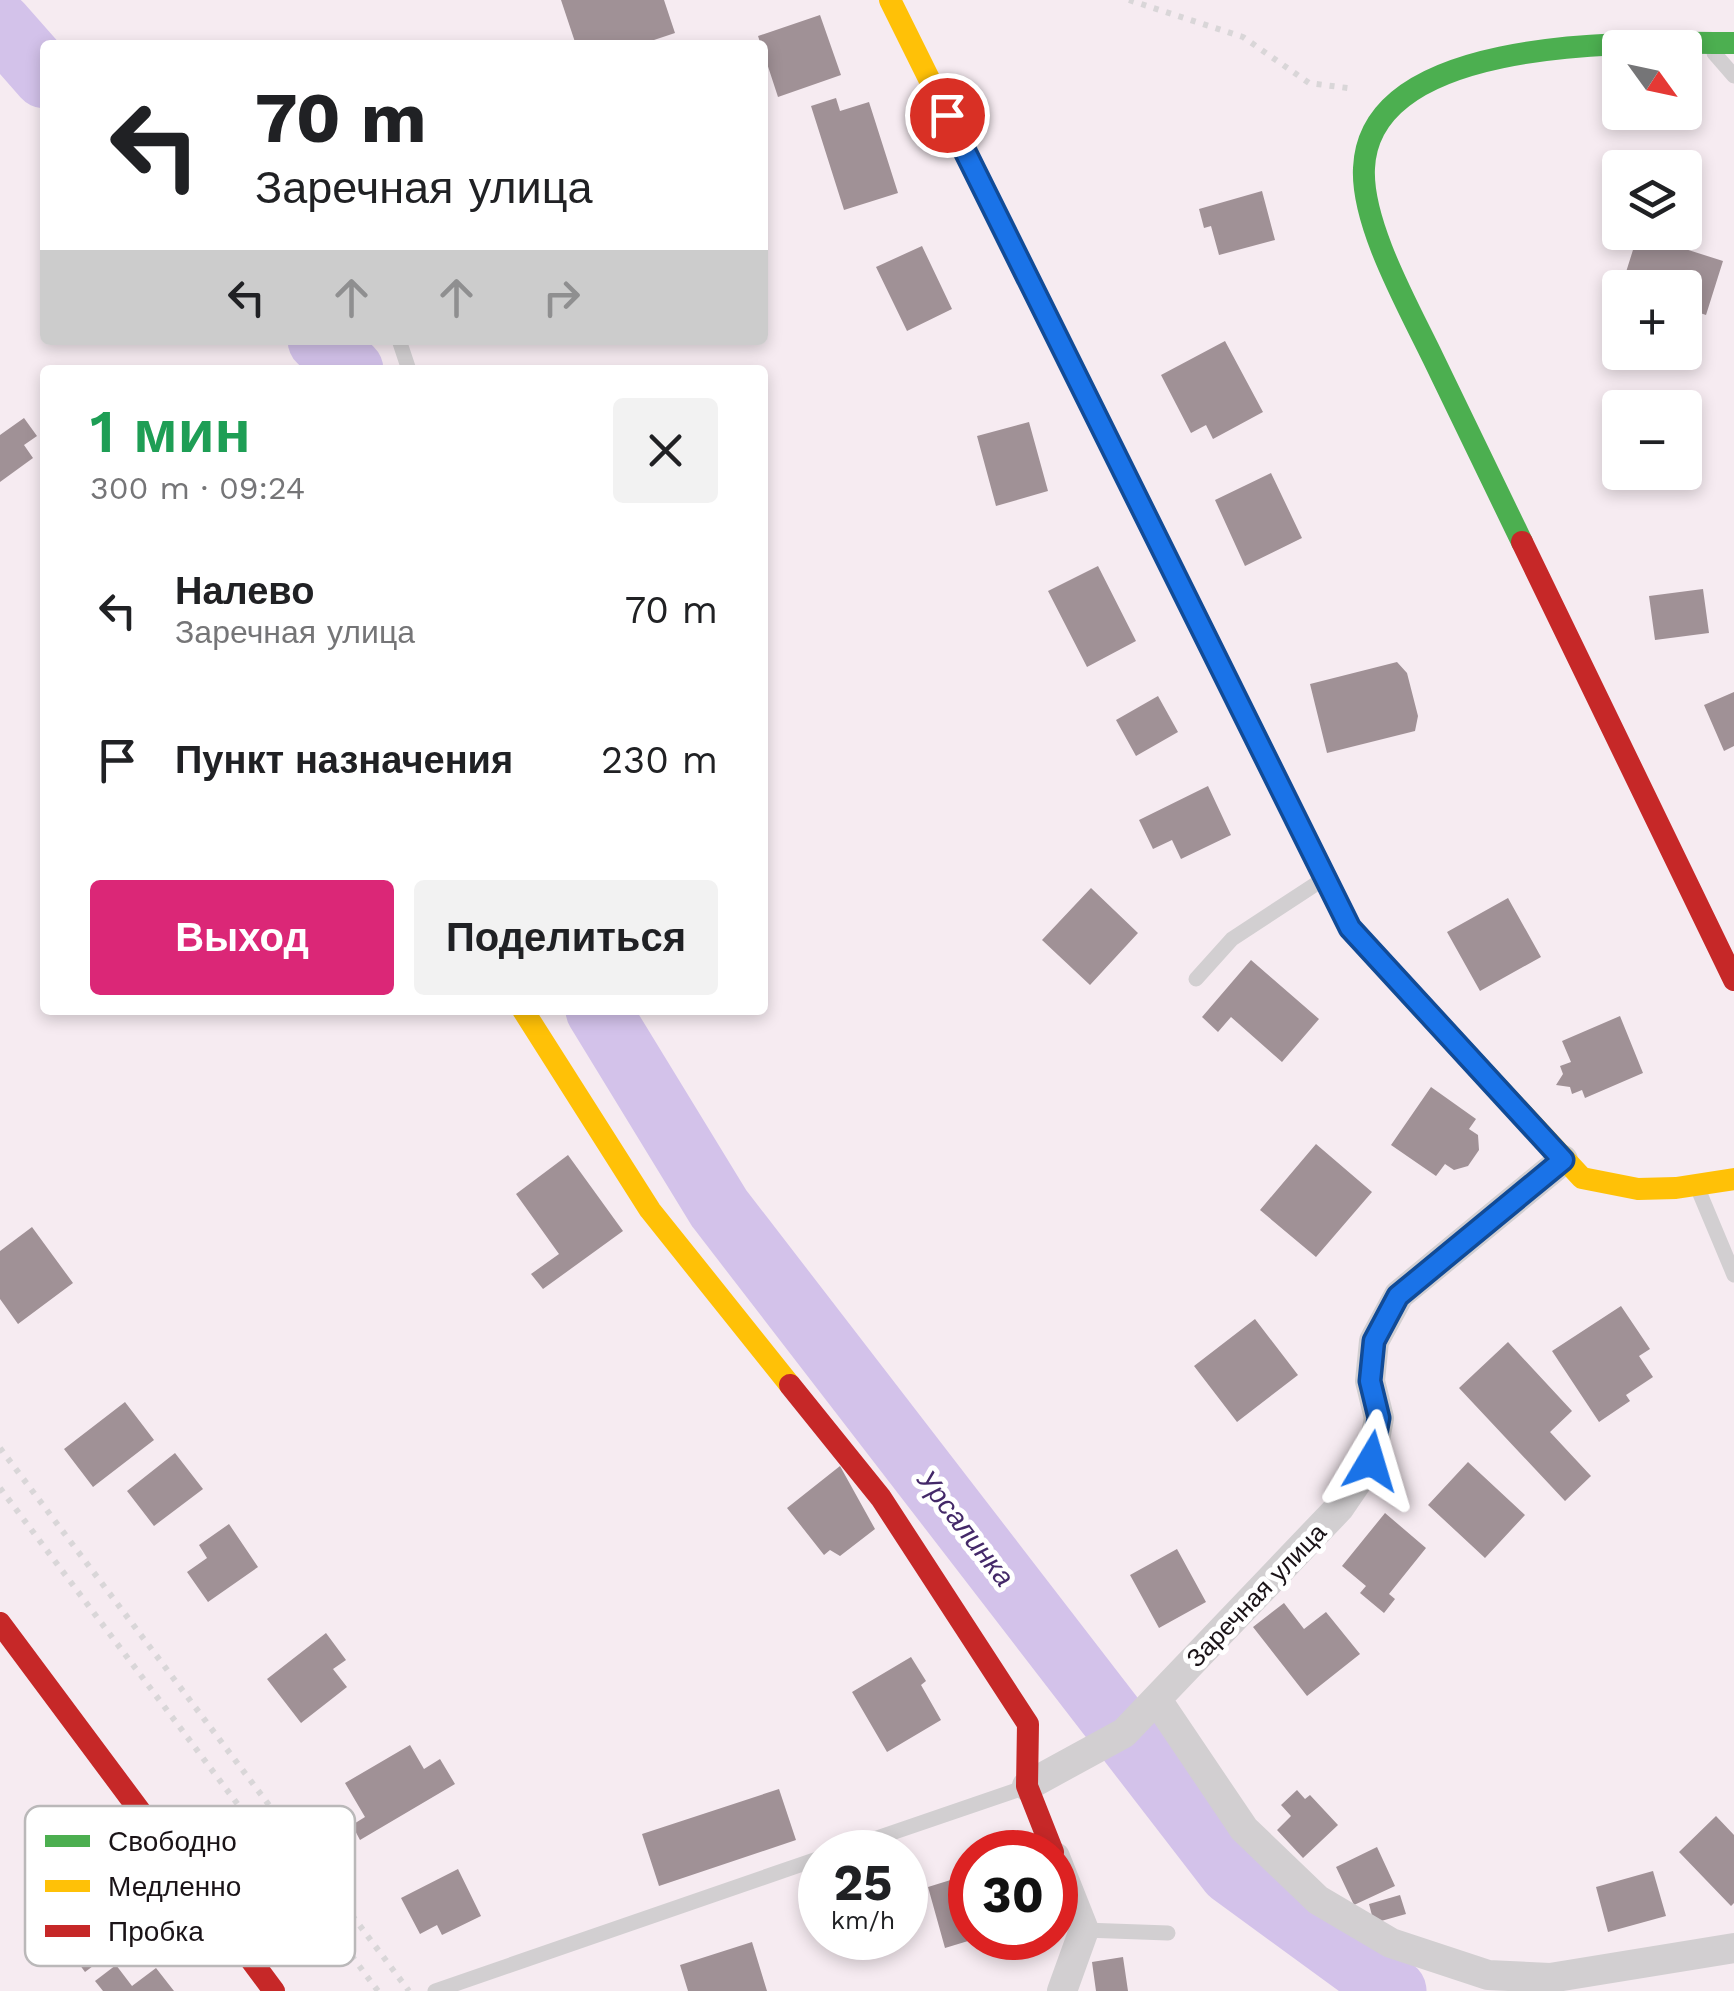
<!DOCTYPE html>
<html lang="ru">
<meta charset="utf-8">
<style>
:root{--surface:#fff;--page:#f2f2f2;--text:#202124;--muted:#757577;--accent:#db2777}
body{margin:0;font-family:"Work Sans",sans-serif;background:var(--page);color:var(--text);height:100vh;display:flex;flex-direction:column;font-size:38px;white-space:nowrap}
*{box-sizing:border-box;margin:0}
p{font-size:32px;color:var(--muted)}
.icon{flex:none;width:55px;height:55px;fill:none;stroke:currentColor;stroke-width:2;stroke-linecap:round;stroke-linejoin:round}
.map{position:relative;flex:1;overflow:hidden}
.drawer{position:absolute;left:40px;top:365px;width:728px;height:650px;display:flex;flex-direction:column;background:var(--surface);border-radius:10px;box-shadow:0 5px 15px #0003}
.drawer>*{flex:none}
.top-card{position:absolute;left:40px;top:40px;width:728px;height:305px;border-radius:10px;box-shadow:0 5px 15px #0003;background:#fff;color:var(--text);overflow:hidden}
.needle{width:65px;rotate:123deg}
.fabs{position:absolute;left:1602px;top:30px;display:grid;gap:20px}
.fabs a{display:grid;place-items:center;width:100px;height:100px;border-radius:10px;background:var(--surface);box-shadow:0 5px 15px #0003;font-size:50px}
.speed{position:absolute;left:798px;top:1830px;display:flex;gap:20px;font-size:50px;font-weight:700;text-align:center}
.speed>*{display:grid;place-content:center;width:130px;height:130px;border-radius:50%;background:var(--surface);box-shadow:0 5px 15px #0003;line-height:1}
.speed small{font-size:25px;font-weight:400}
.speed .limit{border:15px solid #d22;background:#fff;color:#111}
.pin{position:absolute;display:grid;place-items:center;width:85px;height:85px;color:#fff;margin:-42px;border:5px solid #fff;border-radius:50%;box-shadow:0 2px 10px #0007}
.me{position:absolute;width:110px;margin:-55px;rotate:7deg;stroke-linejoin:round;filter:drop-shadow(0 0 8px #0008)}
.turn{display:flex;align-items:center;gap:35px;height:210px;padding:0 50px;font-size:45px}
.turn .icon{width:130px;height:130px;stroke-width:2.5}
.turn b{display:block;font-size:70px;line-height:85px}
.lanes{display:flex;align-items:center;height:95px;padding:0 50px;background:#0003;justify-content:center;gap:50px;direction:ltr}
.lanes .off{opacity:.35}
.round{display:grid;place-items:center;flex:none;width:105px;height:105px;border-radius:10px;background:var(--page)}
.overview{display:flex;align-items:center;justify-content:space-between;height:170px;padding:0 50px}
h1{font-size:60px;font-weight:600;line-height:75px;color:#1e9e55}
.action{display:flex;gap:20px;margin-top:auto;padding:20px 50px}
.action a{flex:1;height:115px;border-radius:10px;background:var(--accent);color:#fff;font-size:40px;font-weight:600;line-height:115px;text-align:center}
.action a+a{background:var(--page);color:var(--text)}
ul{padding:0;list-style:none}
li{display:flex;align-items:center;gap:30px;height:150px;padding:0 50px}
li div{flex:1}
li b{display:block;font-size:38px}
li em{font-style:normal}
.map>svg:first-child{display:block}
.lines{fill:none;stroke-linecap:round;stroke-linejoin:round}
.river{stroke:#d3c2ea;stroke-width:65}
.building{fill:#a09196}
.path{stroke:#d9d6d8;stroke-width:6;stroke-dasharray:5 8;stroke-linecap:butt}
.lane{stroke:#d2cfd1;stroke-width:15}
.street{stroke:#d2cfd1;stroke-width:30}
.fast{stroke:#4caf50;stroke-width:22}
.slow{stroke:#ffc107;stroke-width:22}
.jam{stroke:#c62828;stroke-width:22}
.route-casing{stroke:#114b97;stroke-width:25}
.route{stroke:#1a73e8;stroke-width:18}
.labels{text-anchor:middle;stroke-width:10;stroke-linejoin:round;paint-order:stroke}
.street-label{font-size:25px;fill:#1a1317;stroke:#fff}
.water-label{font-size:28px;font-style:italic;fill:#432868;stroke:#fff}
.key{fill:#fff;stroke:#bab8b9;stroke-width:2.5}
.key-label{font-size:28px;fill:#1a1317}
</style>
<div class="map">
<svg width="1734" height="1991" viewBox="0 0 1734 1991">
<rect width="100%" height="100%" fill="#f6ebf1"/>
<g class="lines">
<!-- river -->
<path class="river" d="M0 25 45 76
M320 340 351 370
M598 1010 719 1208 1231 1872 1394 1991"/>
</g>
<!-- building -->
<path class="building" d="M561 0H664L675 33 639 45H576Z
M820 15 841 75 778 97 758 36Z
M836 98 840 111 869 102 898 193 844 210 811 106Z
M1262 191 1275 240 1219 255 1211 226 1204 228 1199 209Z
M1638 234 1723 261 1706 315 1685 308V288H1621Z
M922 246 952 309 907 331 876 267Z
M1225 341 1263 412 1213 439 1206 425 1191 433 1161 375Z
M24 418 37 436 24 445 33 458 0 482V435Z
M1029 422 1048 491 996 506 977 436Z
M1271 473 1302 538 1245 566 1215 500Z
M1098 566 1136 641 1087 667 1048 591Z
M1703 589 1709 633 1655 640 1649 596Z
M1397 662 1407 673 1418 716 1415 731 1327 753 1310 684Z
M1734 692V746L1724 751 1704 705Z
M1158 696 1178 732 1136 756 1116 720Z
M1208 786 1231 835 1181 859 1172 840 1153 849 1139 820Z
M1091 888 1138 933 1090 985 1042 940Z
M1508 898 1541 957 1480 991 1447 932Z
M1251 960 1319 1019 1282 1062 1231 1017 1218 1032 1202 1017Z
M1620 1016 1643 1073 1585 1098 1582 1090 1572 1094 1570 1087 1556 1085 1563 1074 1560 1066 1571 1062 1562 1041Z
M1431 1087 1476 1119 1469 1129 1478 1135 1479 1150 1468 1166 1454 1170 1445 1164 1436 1176 1391 1145Z
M1316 1144 1372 1192 1316 1257 1260 1210Z
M568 1155 623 1231 543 1289 531 1274 559 1254 516 1194Z
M32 1227 73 1283 18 1324 0 1299V1251Z
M1621 1306 1650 1349 1639 1356 1653 1377 1626 1395 1630 1401 1599 1422 1552 1351Z
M1255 1319 1298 1375 1237 1422 1194 1366Z
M1508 1342 1572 1411 1550 1432 1591 1476 1565 1501 1459 1388Z
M125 1402 154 1440 93 1487 64 1449Z
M175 1453 203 1489 154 1526 127 1491Z
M1468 1462 1525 1515 1485 1558 1428 1505Z
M840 1466 875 1529 840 1556 830 1550 824 1555 787 1508Z
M1385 1513 1426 1548 1389 1594 1395 1599 1384 1613 1360 1593 1366 1586 1342 1566Z
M229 1524 258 1567 208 1602 187 1572 207 1558 199 1545Z
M1177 1549 1206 1602 1159 1628 1130 1575Z
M1284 1603 1304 1629 1326 1612 1360 1654 1307 1696 1253 1627Z
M326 1633 346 1660 333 1669 347 1687 301 1723 267 1679Z
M911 1657 926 1681 921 1685 941 1720 887 1752 852 1692Z
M410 1745 424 1769 440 1759 455 1784 360 1840 352 1825 365 1817 345 1783Z
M779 1789 796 1840 659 1886 642 1834Z
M1297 1790 1305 1799 1310 1795 1338 1825 1303 1858 1277 1830 1291 1816 1281 1805Z
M1716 1816 1734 1835V1903L1731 1906 1679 1852Z
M1377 1847 1395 1886 1354 1905 1336 1867Z
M458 1869 481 1916 442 1935 437 1925 420 1934 401 1898Z
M1653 1871 1666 1916 1608 1932 1596 1887Z
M970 1874V1938H978L945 1948 928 1887Z
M95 1886 133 1936 85 1972 48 1922Z
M1400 1895 1406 1914 1374 1923 1369 1904Z
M752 1942 767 1991H688L680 1965Z
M1123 1957 1128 1991H1096L1092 1962Z
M116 1965 132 1986 156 1968 174 1991H103L95 1981Z"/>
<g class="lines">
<!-- path -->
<path class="path" d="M1129 0 1243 37 1309 83 1355 89
M0 1448 409 1991
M0 1488 378 1991"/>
<!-- lane -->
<path class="lane" d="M1714 53 1734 76
M399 340 409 370
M1196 979 1232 939 1322 880
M1698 1189 1734 1275
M836 1852 1026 1787
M1084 1930 1168 1933
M435 1991 820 1858"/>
<!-- street -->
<path class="street" d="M1157 1700 1244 1829 1318 1900 1391 1943 1488 1975 1550 1978 1734 1948
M1027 1786 1124 1733 1339 1508 1371 1461 1379 1418 1370 1381 1374 1341 1399 1295 1563 1160
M1055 1857 1084 1930 1062 1991"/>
<!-- fast -->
<path class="fast" d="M1118 460 1343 915
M1522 542C1493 481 1463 420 1433 358 1409 308 1361 224 1364 168 1370 32 1640 43 1734 43"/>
<!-- slow -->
<path class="slow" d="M890 0 1118 460
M1343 915 1350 928 1582 1178 1638 1189 1676 1188 1734 1179
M523 1010 650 1210 790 1385"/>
<!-- jam -->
<path class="jam" d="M1522 542 1734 980
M790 1385 881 1498 1028 1724 1027 1786 1053 1852
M0 1623 274 1991"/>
</g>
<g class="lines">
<!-- route casing -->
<g class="route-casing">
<path id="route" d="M947 115 1350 928 1563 1160 1398 1296 1374 1341 1370 1381 1379 1418 1371 1461"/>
</g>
<!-- route -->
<use href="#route" class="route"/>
</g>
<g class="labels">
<!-- street labels -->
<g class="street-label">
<text transform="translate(1256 1595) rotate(-46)" y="9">Заречная улица</text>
</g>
<!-- water labels -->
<g class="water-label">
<text transform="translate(966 1528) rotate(52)" y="10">Урсалинка</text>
</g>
</g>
<!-- legend -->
<rect x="25" y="1806" width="330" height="160" rx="15" class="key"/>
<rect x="45" y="1835" width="45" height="12" fill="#4caf50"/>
<rect x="45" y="1880" width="45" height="12" fill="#ffc107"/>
<rect x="45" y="1925" width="45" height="12" fill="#c62828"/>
<g class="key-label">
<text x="108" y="1851">Свободно</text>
<text x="108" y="1896">Медленно</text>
<text x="108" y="1941">Пробка</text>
</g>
</svg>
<div class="fabs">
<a><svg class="needle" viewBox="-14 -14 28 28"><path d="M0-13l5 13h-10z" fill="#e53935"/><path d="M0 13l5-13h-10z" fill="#757577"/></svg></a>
<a><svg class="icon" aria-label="layers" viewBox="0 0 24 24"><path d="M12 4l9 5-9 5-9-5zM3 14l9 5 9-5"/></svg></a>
<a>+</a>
<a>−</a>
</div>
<div class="speed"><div>25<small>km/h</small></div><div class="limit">30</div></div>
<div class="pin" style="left:947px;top:115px;background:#d93025"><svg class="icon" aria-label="arrive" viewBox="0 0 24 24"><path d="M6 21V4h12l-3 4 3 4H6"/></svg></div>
<svg class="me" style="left:1371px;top:1461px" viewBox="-20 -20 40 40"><path d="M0-17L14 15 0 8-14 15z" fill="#1a73e8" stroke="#fff" stroke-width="4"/></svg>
<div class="top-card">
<div class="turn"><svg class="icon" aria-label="left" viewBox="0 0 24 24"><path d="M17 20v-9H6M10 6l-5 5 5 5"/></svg><div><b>70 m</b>Заречная улица</div></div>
<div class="lanes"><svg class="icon" aria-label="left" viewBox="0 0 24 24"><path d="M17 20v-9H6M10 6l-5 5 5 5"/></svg><svg class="icon off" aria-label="ahead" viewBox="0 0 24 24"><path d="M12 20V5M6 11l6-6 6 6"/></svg><svg class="icon off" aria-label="ahead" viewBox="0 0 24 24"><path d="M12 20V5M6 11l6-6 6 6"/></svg><svg class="icon off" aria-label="right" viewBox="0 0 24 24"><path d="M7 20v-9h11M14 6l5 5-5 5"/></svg></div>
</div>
<section class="drawer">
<div class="overview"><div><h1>1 мин</h1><p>300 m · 09:24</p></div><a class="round"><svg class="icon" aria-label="close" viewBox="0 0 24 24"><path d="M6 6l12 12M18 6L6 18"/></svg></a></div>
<ul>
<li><svg class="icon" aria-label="left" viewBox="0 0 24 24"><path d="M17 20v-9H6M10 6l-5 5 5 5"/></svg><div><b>Налево</b><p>Заречная улица</p></div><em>70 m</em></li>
<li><svg class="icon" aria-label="arrive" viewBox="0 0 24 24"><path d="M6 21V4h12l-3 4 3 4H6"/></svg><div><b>Пункт назначения</b></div><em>230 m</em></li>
</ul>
<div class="action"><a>Выход</a><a>Поделиться</a></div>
</section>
</div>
